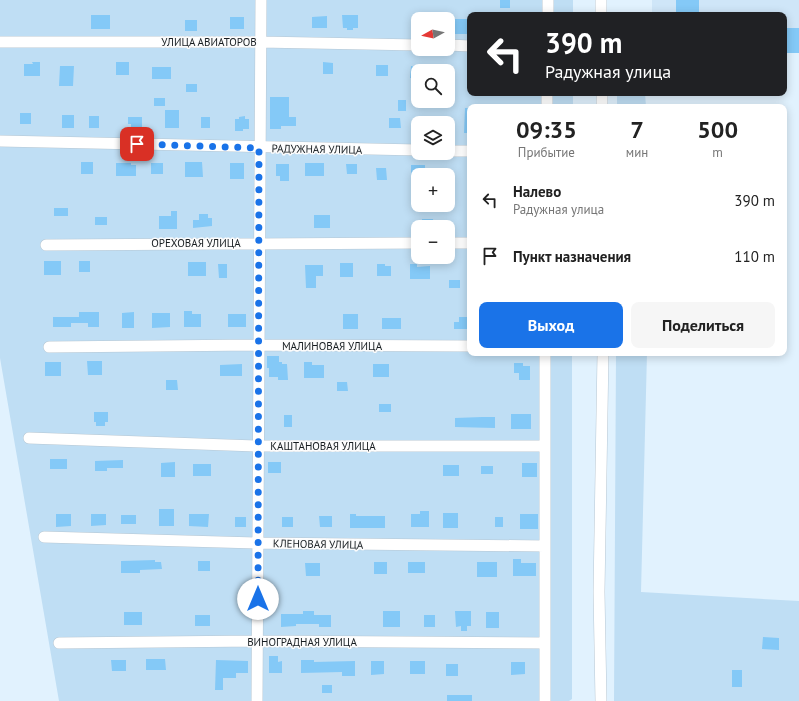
<!DOCTYPE html>
<html lang="ru">
<meta charset="utf-8">
<style>
:root{--surface:#fff;--page:#f6f6f6;--text:#222;--muted:#767676;--accent:#1a73e8}
body{margin:0;font-family:"PT Sans",sans-serif;background:var(--page);color:var(--text);height:100vh;display:flex;flex-direction:column;font-size:15px;white-space:nowrap}
*{box-sizing:border-box;margin:0}
p{font-size:13px;color:var(--muted)}
.icon{flex:none;width:22px;height:22px;fill:none;stroke:currentColor;stroke-width:2;stroke-linecap:round;stroke-linejoin:round}
.map{position:relative;flex:1;overflow:hidden}
.sheet{position:absolute;left:467px;top:104px;width:320px;height:252px;display:flex;flex-direction:column;background:var(--surface);border-radius:8px;box-shadow:0 2px 10px #0003}
.sheet>*{flex:none}
.banner{position:absolute;left:467px;top:12px;width:320px;height:84px;border-radius:8px;box-shadow:0 2px 10px #0003;background:#202124;color:#fff;overflow:hidden}
.needle{width:26px;rotate:262deg}
.tools{position:absolute;left:411px;top:12px;display:grid;gap:8px}
.tools a{display:grid;place-items:center;width:44px;height:44px;border-radius:8px;background:var(--surface);box-shadow:0 2px 10px #0003;font-size:20px}
.pin{position:absolute;display:grid;place-items:center;width:34px;height:34px;color:#fff;margin:-17px;border-radius:8px;box-shadow:0 2px 6px #0006}
.me{position:absolute;width:44px;margin:-22px;rotate:0deg;stroke-linejoin:round;filter:drop-shadow(0 0 3px #0008)}
.turn{display:flex;align-items:center;gap:14px;height:84px;padding:0 12px;font-size:18px}
.turn .icon{width:52px;height:52px;stroke-width:2.5}
.turn b{display:block;font-size:28px;line-height:34px}
.eta{display:flex;justify-content:space-evenly;align-items:center;height:68px;text-align:center}
.eta b{font-size:24px;font-weight:600;line-height:28px}
.cta{display:flex;gap:8px;margin-top:auto;padding:8px 12px}
.cta a{flex:1;height:46px;border-radius:8px;background:var(--accent);color:#fff;font-size:16px;font-weight:600;line-height:46px;text-align:center}
.cta a+a{background:var(--page);color:var(--text)}
ul{padding:0;list-style:none}
li{display:flex;align-items:center;gap:12px;height:56px;padding:0 12px}
li div{flex:1}
li b{display:block;font-size:15px}
li em{font-style:normal}
.map>svg:first-child{display:block}
.built{fill:#cfe6f8}
.green{fill:#bfdef4;fill-rule:evenodd}
.building{fill:#84c9f7}
.lines{fill:none;stroke-linecap:round;stroke-linejoin:round}
.minor-casing{stroke:#b7c7d3;stroke-width:12}
.minor{stroke:#fff;stroke-width:11}
.route{stroke:#1a73e8;stroke-width:7;stroke-dasharray:0 12.6}
.labels{text-anchor:middle;stroke-width:3;stroke-linejoin:round;paint-order:stroke}
.street-label{font-size:11px;fill:#161c20;stroke:#fcfcfc}
</style>
<div class="map">
<svg width="799" height="701" viewBox="0 0 799 701">
<rect width="100%" height="100%" fill="#e1f2fe"/>
<!-- built -->
<path class="built" d="M652 0H799V53H784V15H652Z"/>
<!-- green -->
<path class="green" d="M0 0H544V15H470V93H544V107H470V353H543L541 701H59L0 358ZM418 19H448V49H418ZM418 71H448V101H418ZM418 123H448V153H418ZM418 175H448V205H418ZM418 227H448V257H418Z
M548 0H573V15H548Z
M548 93H573V107H548Z
M617 93H645L646 107H617Z
M547 353H572V699L569 701H547Z
M616 353H647L641 592 799 601V701H614Z"/>
<!-- building -->
<path class="building" d="M500 0H510V8H500Z
M676 0H699V15H676Z
M91 15H110V29H91Z
M342 15H358V28H353V30H347V28H343Z
M327 16V28H312V17Z
M230 17H244V29H230Z
M451 19H467V34H450Z
M185 20H197V31H185Z
M784 28H799V53H784Z
M32 62H40V76H24V64H33Z
M116 62H129V75H116Z
M323 62 333 63V74H323Z
M376 65H388V76H376Z
M60 66H74L73 86H59Z
M411 66H418V79L410 78Z
M152 67H171V79H152Z
M186 84H197V92H186Z
M270 97H289V117H296V126H281V129H270Z
M154 98H165V106H154Z
M398 100H406V111H398Z
M465 108H470V133H464Z
M165 110H179V128H165Z
M20 113H31V124H20Z
M62 115H74V128H62Z
M89 116H99V128H89Z
M245 116V119H249V129H243V131H235V119H239V117Z
M128 117H142V128H131V124H128Z
M201 117H210V128H201Z
M389 118H400L401 128H389Z
M81 162H93V174H81Z
M185 162H202L203 177H185Z
M116 163H131V165H136V176H116Z
M151 163H163V174H151Z
M230 163H244V179H230Z
M305 163H324V176H305Z
M276 164H289V181H280V176H276Z
M346 164H357V174H347Z
M411 165H425V175H418V179H411Z
M376 168H386L387 180H377Z
M54 208H68V216H54Z
M171 211H177V229H159V216H171Z
M199 214H208V218H212V226L193 228V220H199Z
M314 215H330V228H314Z
M95 217H107V225H95Z
M422 219H433L434 227H422Z
M44 261H61V275H44Z
M79 261H90V272H79Z
M188 262H206V276H188Z
M340 263H353V277H340Z
M218 264H227V278H219Z
M377 264H385V266H391V276H377Z
M410 264H417V267L430 266V279H410Z
M305 265H323V276H316V288H306Z
M449 280H460V288H449Z
M184 311H192V314H201V327H184Z
M79 312H99V327H88V323H71V327H53V317H79Z
M134 312V328H122V313Z
M152 313H170V327L152 328Z
M228 314H246V327H228Z
M343 314H358V329H343Z
M459 317H470V329H454V322H459Z
M382 318H401V329H382Z
M267 356H279V362H282V364H287L288 380H278V377H269V368H267Z
M87 361H102V375H88Z
M45 362H61V376H45Z
M304 362H312V365H324V378H304Z
M514 363H523V366H530V380H519V373H514Z
M242 364V376H220V365Z
M373 364H389V377H373Z
M166 380H177L178 390H166Z
M337 382H347L348 391H337Z
M379 404H391V412H379Z
M94 412H108V422H105V426H96V422H94Z
M511 414H531V429H511Z
M284 415H292V427H284Z
M482 417H495V428L455 427V418Z
M50 459H67V469H50Z
M123 460V468H107V471H95V461Z
M175 462V477H161V463Z
M268 462H281V473H268Z
M522 463H537V477H522Z
M193 464H211V476H193Z
M443 465H459V476H443Z
M481 466H493V474H481Z
M159 509H174V526H159Z
M420 511H429V527H411V514H420Z
M443 513H458V528H443Z
M56 514H71V526L56 527Z
M91 514H106V525L91 526Z
M189 514H209L208 527 189 526Z
M350 514H356V516H385V528H350Z
M520 514H538V529H520Z
M121 515H136V524H121Z
M319 516H332V527H320Z
M235 517H246V527H235Z
M282 517H293V527H282Z
M495 517H503V527H495Z
M513 559H521V563H536V576H513Z
M155 560V562H161L162 569 140 570V573H121V561Z
M198 561H210V571H198Z
M374 562H387V574H374Z
M408 562H425V573H408Z
M477 562H497V577H477Z
M305 563H320V576H306Z
M303 611H314V615H331V627H319V624H296V626L281 627V614H303Z
M383 611H400V627H383Z
M455 611H471V626H467V631H461V626L456 627Z
M124 612H142V625H124Z
M486 612H499V628H486Z
M195 615H210V626H195Z
M424 615H435V627H424Z
M763 637 779 638V650L762 649Z
M269 656H278V662L282 661V673H269Z
M146 659H165L166 670H146Z
M111 660H126V671H112Z
M216 660 248 661V673H236V678H223V690H215Z
M301 660H314V662L355 661V676H342V672L301 673Z
M371 661H384V674L371 675Z
M410 661H425V674H410Z
M511 662H525V674L511 675Z
M446 664H458V676H446Z
M732 670H742V687H732Z
M322 685H332V693H322Z
M447 695H472V701H447Z"/>
<g class="lines">
<!-- minor casing -->
<g class="minor-casing">
<path id="minor" d="M601 0V15
M548 15V0
M0 42H260L418 45
M448 45 470 46
M602 93V107
M547 107V93
M0 141 418 150
M448 151H470
M448 243H470
M46 245 418 243
M49 347 259 345 470 346
M545 353V701
M29 438 259 446H544
M44 537 258 543 545 546
M59 643 258 641 545 643
M257 701 261 0
M601 701 599 592 603 353"/>
</g>
<!-- minor -->
<use href="#minor" class="minor"/>
</g>
<g class="lines">
<!-- route -->
<path class="route" d="M137 144 259 148 258 599"/>
</g>
<g class="labels">
<!-- street labels -->
<g class="street-label">
<text x="209" y="46">УЛИЦА АВИАТОРОВ</text>
<text transform="translate(317 149) rotate(1)" y="4">РАДУЖНАЯ УЛИЦА</text>
<text x="196" y="247">ОРЕХОВАЯ УЛИЦА</text>
<text x="332" y="350">МАЛИНОВАЯ УЛИЦА</text>
<text x="323" y="450">КАШТАНОВАЯ УЛИЦА</text>
<text transform="translate(318 544) rotate(1)" y="4">КЛЕНОВАЯ УЛИЦА</text>
<text x="302" y="646">ВИНОГРАДНАЯ УЛИЦА</text>
</g>
</g>
</svg>
<div class="tools">
<a><svg class="needle" viewBox="-14 -14 28 28"><path d="M0-13l5 13h-10z" fill="#e53935"/><path d="M0 13l5-13h-10z" fill="#767676"/></svg></a>
<a><svg class="icon" aria-label="search" viewBox="0 0 24 24"><circle cx="10" cy="10" r="6"/><path d="M15 15l6 6"/></svg></a>
<a><svg class="icon" aria-label="layers" viewBox="0 0 24 24"><path d="M12 4l9 5-9 5-9-5zM3 14l9 5 9-5"/></svg></a>
<a>+</a>
<a>−</a>
</div>
<div class="pin" style="left:137px;top:144px;background:#d93025"><svg class="icon" aria-label="arrive" viewBox="0 0 24 24"><path d="M6 21V4h12l-3 4 3 4H6"/></svg></div>
<svg class="me" style="left:258px;top:599px" viewBox="-20 -20 40 40"><circle r="19" fill="#fff"/><path d="M0-13L10 11 0 6-10 11z" fill="#1a73e8"/></svg>
<div class="banner">
<div class="turn"><svg class="icon" aria-label="left" viewBox="0 0 24 24"><path d="M17 20v-9H6M10 6l-5 5 5 5"/></svg><div><b>390 m</b>Радужная улица</div></div>
</div>
<section class="sheet">
<div class="eta">
<div><b>09:35</b><p>Прибытие</p></div>
<div><b>7</b><p>мин</p></div>
<div><b>500</b><p>m</p></div>
</div>
<ul>
<li><svg class="icon" aria-label="left" viewBox="0 0 24 24"><path d="M17 20v-9H6M10 6l-5 5 5 5"/></svg><div><b>Налево</b><p>Радужная улица</p></div><em>390 m</em></li>
<li><svg class="icon" aria-label="arrive" viewBox="0 0 24 24"><path d="M6 21V4h12l-3 4 3 4H6"/></svg><div><b>Пункт назначения</b></div><em>110 m</em></li>
</ul>
<div class="cta"><a>Выход</a><a>Поделиться</a></div>
</section>
</div>
